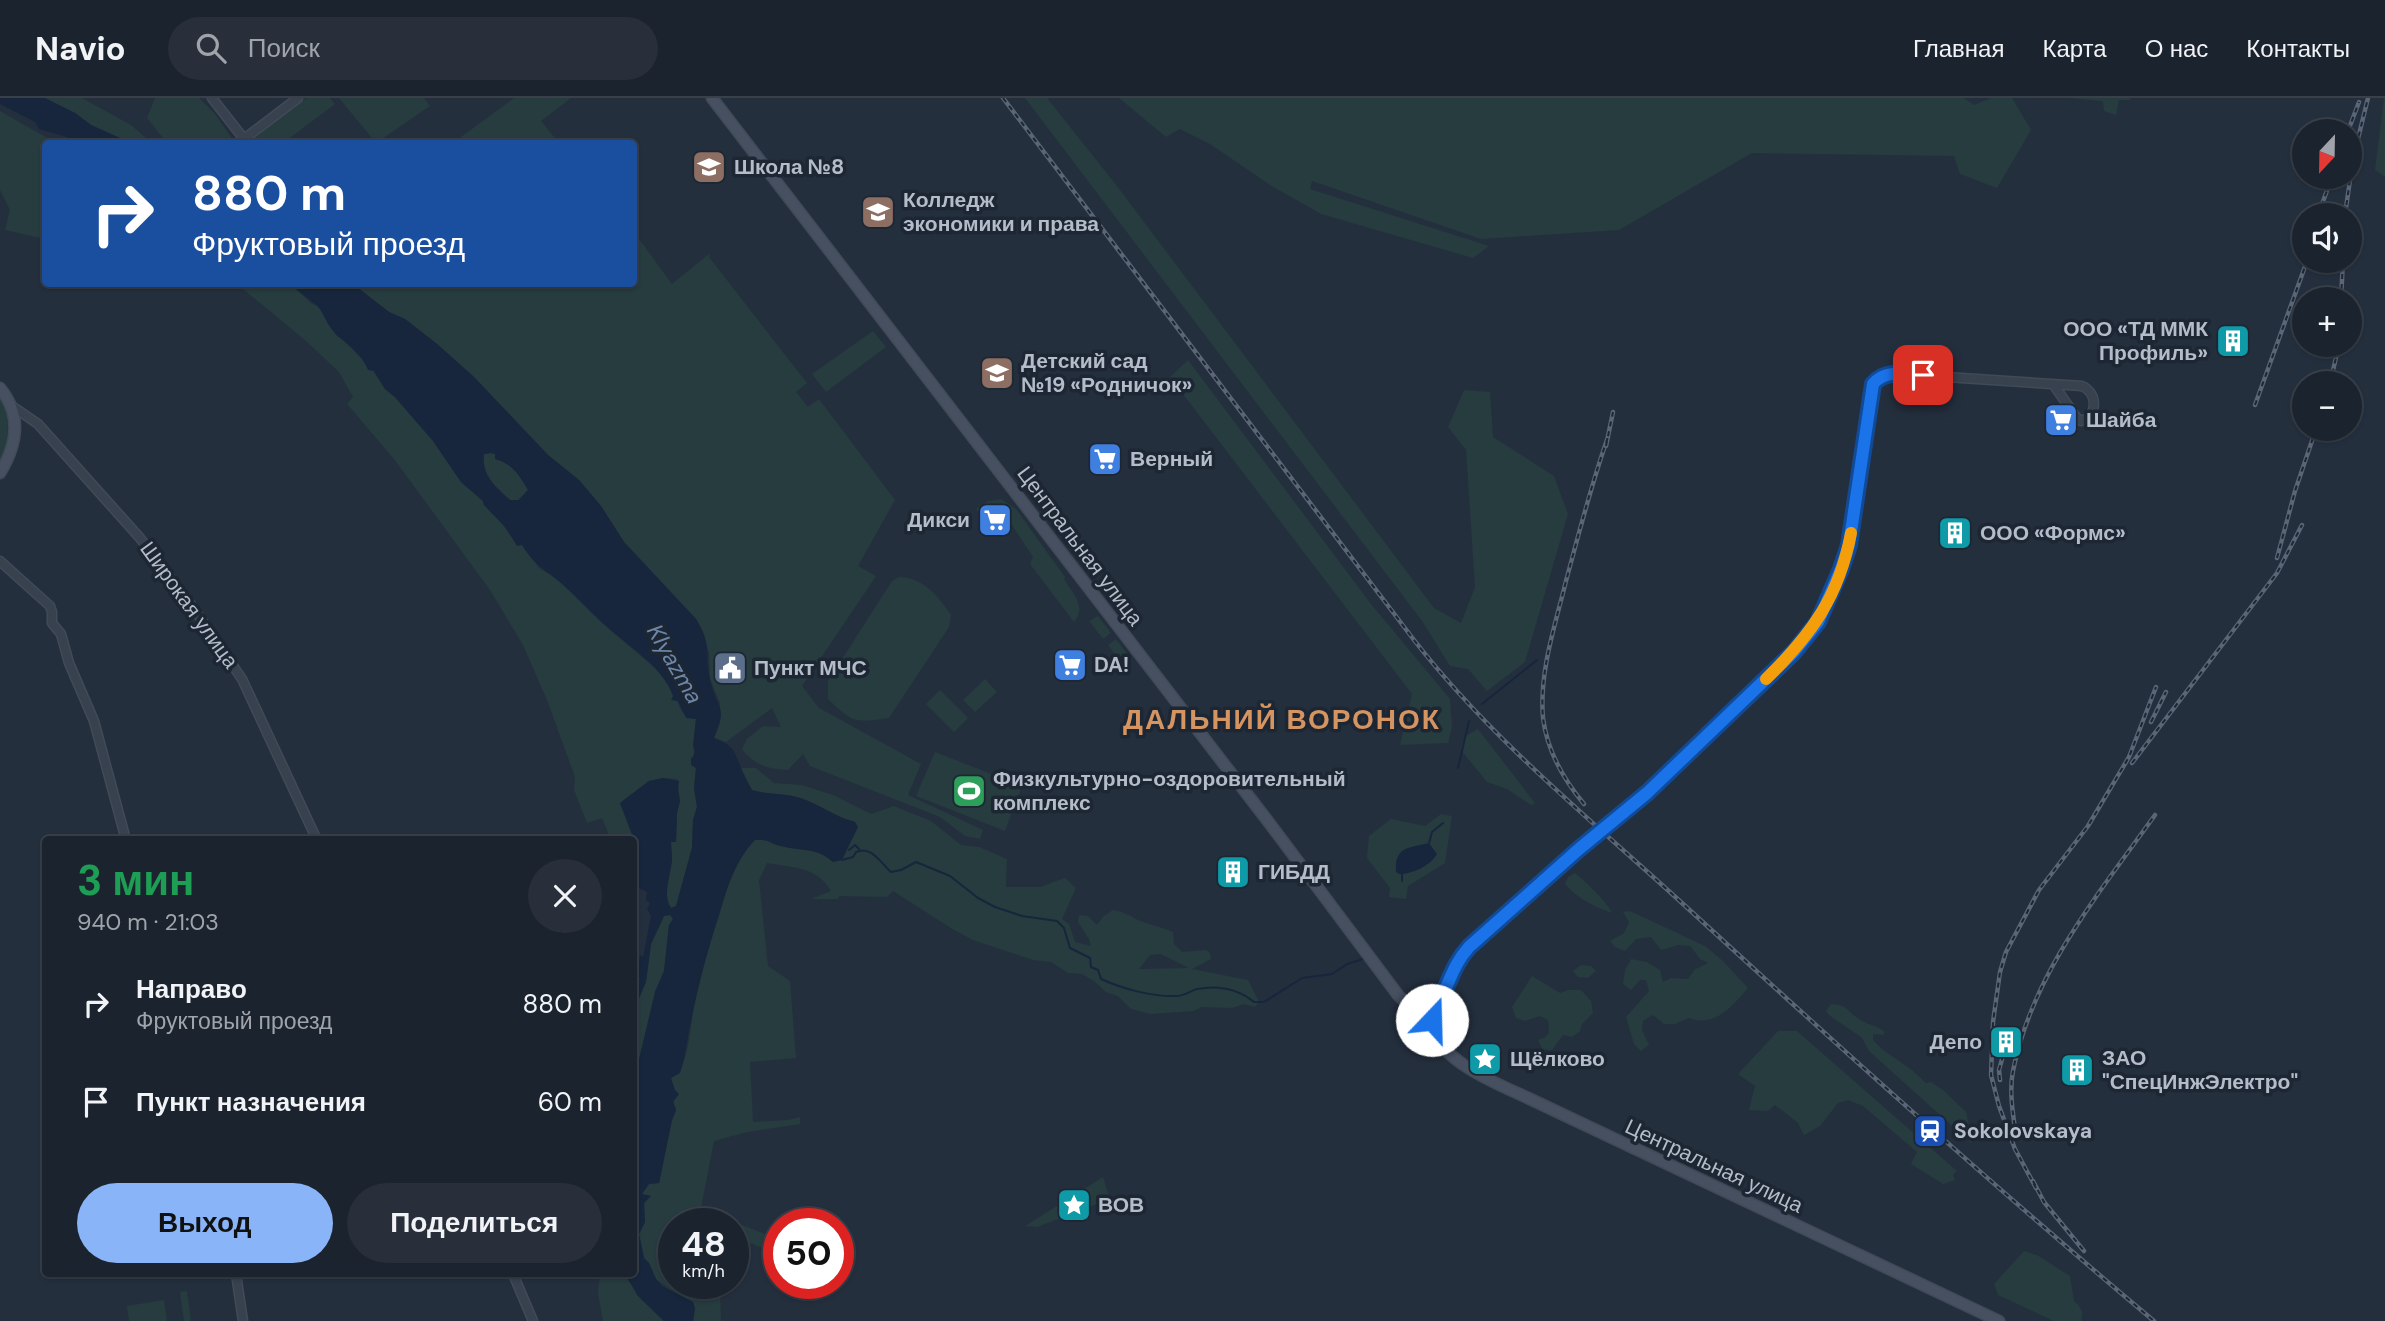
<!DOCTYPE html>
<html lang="ru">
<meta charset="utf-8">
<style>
:root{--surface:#1b232e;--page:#282f3a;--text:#f1f3f6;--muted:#a0a4aa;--line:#39404a;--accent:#8ab4f8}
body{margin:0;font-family:"DM Sans",sans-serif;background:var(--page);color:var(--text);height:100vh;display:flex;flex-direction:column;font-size:26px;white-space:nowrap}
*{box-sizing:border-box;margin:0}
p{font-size:23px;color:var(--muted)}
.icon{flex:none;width:38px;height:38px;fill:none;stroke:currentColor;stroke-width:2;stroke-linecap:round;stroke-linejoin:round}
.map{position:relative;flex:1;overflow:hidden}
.details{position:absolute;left:42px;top:738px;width:595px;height:441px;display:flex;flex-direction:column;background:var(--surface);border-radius:7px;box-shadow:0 2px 5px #0004,0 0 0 2px var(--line)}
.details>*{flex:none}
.top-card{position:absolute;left:42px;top:42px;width:595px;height:147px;border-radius:7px;box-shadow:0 2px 5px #0004,0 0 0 2px var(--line);background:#1a4fa0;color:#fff;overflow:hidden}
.needle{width:46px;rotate:202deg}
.fabs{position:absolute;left:2292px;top:21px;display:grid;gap:14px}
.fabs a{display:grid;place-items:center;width:70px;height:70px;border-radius:50%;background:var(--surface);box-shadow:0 2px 5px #0004,0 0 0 2px var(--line);font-size:35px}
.speed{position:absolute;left:658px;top:1110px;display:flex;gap:14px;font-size:35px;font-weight:700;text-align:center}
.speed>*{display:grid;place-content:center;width:91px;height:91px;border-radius:50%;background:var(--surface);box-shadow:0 2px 5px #0004,0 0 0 2px var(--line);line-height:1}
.speed small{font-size:18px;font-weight:400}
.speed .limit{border:10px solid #d22;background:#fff;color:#111}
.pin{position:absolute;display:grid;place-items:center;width:60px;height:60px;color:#fff;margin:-30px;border-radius:14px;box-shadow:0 4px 10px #0006}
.me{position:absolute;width:77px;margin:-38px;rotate:21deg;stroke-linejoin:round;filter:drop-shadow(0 0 5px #0008)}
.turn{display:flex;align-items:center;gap:24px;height:147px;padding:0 35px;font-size:32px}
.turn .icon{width:91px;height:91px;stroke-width:2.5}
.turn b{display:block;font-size:49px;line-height:60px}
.round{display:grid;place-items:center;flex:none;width:74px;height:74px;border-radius:37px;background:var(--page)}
.summary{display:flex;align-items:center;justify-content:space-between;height:119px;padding:0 35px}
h1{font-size:42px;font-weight:700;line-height:52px;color:#1e9e55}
.action{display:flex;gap:14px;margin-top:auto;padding:14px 35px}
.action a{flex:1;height:80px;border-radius:42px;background:var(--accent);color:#111;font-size:28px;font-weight:700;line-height:80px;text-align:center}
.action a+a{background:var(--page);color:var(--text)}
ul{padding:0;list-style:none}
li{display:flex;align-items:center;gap:21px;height:98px;padding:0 35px}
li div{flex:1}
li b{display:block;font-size:26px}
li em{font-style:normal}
header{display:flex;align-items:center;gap:42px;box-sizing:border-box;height:98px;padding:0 35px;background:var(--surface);border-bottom:2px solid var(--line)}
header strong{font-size:33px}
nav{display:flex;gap:38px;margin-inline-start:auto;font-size:24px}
.search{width:490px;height:63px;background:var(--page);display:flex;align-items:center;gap:18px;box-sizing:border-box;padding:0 24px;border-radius:38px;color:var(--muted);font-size:26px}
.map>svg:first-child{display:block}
.green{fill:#263c3f;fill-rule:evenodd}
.water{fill:#17263c;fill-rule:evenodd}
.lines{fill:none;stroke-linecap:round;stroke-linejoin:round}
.stream{stroke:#17263c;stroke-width:2}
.tertiary-casing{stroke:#414a57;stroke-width:11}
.secondary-casing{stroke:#414a57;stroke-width:13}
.tertiary{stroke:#38414e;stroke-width:8}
.secondary{stroke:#465061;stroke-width:10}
.rail-casing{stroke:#5a6575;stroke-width:4.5}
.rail{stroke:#1d2633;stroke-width:2;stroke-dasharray:5;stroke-linecap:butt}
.route-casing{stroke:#114b97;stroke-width:18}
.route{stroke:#1a73e8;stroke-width:12}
.slow{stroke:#f59e0b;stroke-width:12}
.labels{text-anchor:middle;stroke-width:7;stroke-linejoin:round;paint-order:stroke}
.poi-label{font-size:21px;font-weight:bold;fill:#b4bcc9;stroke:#1d2633;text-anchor:start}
.street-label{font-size:21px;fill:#b4bcc9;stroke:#1d2633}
.water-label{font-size:23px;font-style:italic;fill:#6d86a8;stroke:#1d2633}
.district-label{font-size:28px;font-weight:bold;letter-spacing:2px;fill:#d59563;stroke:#1d2633}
</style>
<header>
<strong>Navio</strong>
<div class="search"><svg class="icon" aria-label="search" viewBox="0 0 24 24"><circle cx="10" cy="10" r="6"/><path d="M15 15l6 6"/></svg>Поиск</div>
<nav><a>Главная</a><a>Карта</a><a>О нас</a><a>Контакты</a></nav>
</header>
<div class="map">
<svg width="2385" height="1223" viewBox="0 0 2385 1223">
<rect width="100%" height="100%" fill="#242f3e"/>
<!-- green -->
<path class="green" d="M45 0H82L131 27 152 45H131L91 27 75 15Z
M155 0H199L215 16 233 42 227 45H167L147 20Z
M306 0H330L335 6 283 45H256L252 41Z
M339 0H424L430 8 376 45Z
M514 0H571L541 23 559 45H465L461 39Z
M1025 0H1047L1117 88 1434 510 1461 525 1475 489 1466 352 1448 329 1464 292 1490 294 1493 339 1554 378 1568 416 1525 564 1487 593 1468 571 1450 568 1422 523Z
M1119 0H1964L1974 7 1991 0H2012L2031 32 1997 90 1960 76 1954 58 1752 55 1619 132 1481 141 1312 83 1310 91 1489 148 1473 160 1321 116 1270 87 1210 46 1180 31 1166 39Z
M2070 0H2131L2130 2H2119L2116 17 2104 13 2103 3Z
M2384 0H2385V79L2375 72Z
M0 13 56 45 46 46 45 141 5 132 10 112 0 92Z
M634 134 672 186 710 155 709 159 807 285 796 294 808 309 819 301 895 402 858 468 876 478 802 588 819 610 921 666 908 697 983 732 980 741 965 738 940 719 810 668 803 656 788 672C768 671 754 667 742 651L747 641 763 628 781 629 772 610 726 644 714 640 720 605 710 581 709 554 696 521 624 444 601 408 579 382 548 357 474 279 437 246 405 221 389 214 353 186H634Z
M237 186H290L312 206 318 208 337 238 343 241 373 273 385 291 395 299 433 343 461 384 483 403 484 407 500 423 510 437 522 447 539 470 556 480 603 526 656 571 669 586 682 614 696 621 693 648 696 670 694 690 697 709 693 722 692 750 676 808 671 810 666 802 672 760 671 744H676L677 715 680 703 677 681 663 680 649 683 620 705 632 734 633 742H611L602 720 587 725 574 692 575 679 547 602 523 547 490 492 394 361 347 306 353 299 339 274 306 243Z
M873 233 886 249 826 294 812 276Z
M1188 262 1371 506 1450 601 1452 628 1448 645 1400 647 1412 596 1170 279Z
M0 300C12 321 9 342 0 364Z
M491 355 495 356V361C513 365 520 378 528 392L518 402H510C496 389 481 377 484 356Z
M1001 401 1016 411 1065 479 1064 481C1073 496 1087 508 1074 524L1030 466 1033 459 1010 424 992 409 980 417 976 411 988 403Z
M899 479C923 479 939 499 951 517L949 529 889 620C855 625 853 625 828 601V583L892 483Z
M1098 518 1111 535 1103 541 1089 523Z
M1116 541 1131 561 1124 568 1108 547Z
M985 581 997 594 975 614 963 602Z
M940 592 968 620 954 634 926 606Z
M1478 631 1535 705 1531 707 1507 691 1487 684 1461 652 1464 639Z
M935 654 1022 688 1005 733 916 698Z
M741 670H756L774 685 802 687 833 697 871 716 894 708 931 723 961 747 979 749 1007 761 1006 789H1040L1065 780 1076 790 1062 821 1069 826 1075 844 1091 848 1089 841 1078 824 1079 817 1088 818 1097 827 1104 818 1113 812C1124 814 1131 818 1140 823 1151 827 1162 829 1173 834L1174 846 1182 854 1206 852 1210 855 1211 861 1192 871 1248 882 1259 904 1255 909 1244 906 1232 910 1202 909 1193 913 1151 916 1131 911 1118 898 1106 894 1094 883 1082 876 1068 875 1051 864 1033 862 973 842 954 832 893 793 887 799 839 798 838 801H811L831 793C816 768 794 770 767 765L759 782 768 868 790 883 796 960 750 964 753 1024 788 1022 800 1019V1026L747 1034 714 1043 701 1110 703 1120H723L779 1141V1156L750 1145 737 1165 736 1178H733V1125H674V1185H720L721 1223H693L695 1210 656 1181 649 1165 644 1160 639 1136 645 1124 644 1105 650 1098 641 1096 649 1086 659 1085 672 1022 676 1012C672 1002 674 991 671 980 675 974 681 968 684 962 689 951 692 918 695 903 704 862 725 771 755 742 769 741 770 746 782 748 795 751 808 752 822 755L855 724C835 719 821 707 800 700 785 695 768 697 752 692ZM1161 856 1189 870 1139 871 1150 857Z
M1441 716 1452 718 1445 765 1408 788 1406 801 1389 799 1390 790 1367 760 1369 738 1391 721 1425 728Z
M1575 775C1584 782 1609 806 1612 815 1595 809 1576 800 1565 786L1568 779Z
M1630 813 1705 848 1723 863 1748 890C1733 908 1714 930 1689 920L1675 926H1664L1653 917 1643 923 1642 932 1649 947 1641 953 1634 946 1626 919 1649 893 1646 882H1640L1631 892 1623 886 1625 872 1631 861 1647 864 1660 872 1663 884 1671 880 1688 881 1694 872 1708 865 1700 861 1690 848 1678 847 1661 852 1651 839 1636 841 1625 853 1615 849 1610 843 1624 835 1629 824 1623 814Z
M671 817 673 821 669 827 664 873 655 894 634 983V934L637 905 646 884 651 846 664 818Z
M1581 867 1591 868 1596 873 1588 880 1578 879 1573 873Z
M1532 878 1560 895 1568 892H1581L1591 903 1593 915 1582 926 1580 933 1572 939 1563 937 1552 952 1542 951 1538 942 1544 940 1549 935 1548 922 1540 918 1525 923 1516 920 1512 909Z
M1831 906C1849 907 1846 913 1859 921 1868 927 1876 927 1885 934L1883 937 1873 936V942L1882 951 1912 972 1926 985 1931 984 1943 992 1966 1014 1972 1041 1971 1045 1869 953 1862 940 1829 917 1826 913Z
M1778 933H1797L1957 1073 1953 1077 1955 1082 1943 1086 1911 1066 1917 1054 1863 1008 1848 1002 1838 1005 1820 1028 1804 1037 1798 1025 1775 1007 1768 1013 1749 1012 1755 988 1738 976Z
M1103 1079 1110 1101 1037 1129 1025 1128Z
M2024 1153 2037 1157 2070 1178 2074 1203C2081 1209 2084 1214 2081 1223H2054L1998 1197 1994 1186Z
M600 1176H625L638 1198 664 1223H603L598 1195Z
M187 1193 191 1223H184L180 1194Z
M164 1202 167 1223H129L127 1208Z"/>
<!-- water -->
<path class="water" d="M0 0H45L75 15 91 27 131 45H75L67 39 39 31 35 24 0 6Z
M290 186H353L389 214 405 221 437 246 474 279 548 357 579 382 601 408 624 444 696 521C713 548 704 555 710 581 716 611 729 606 714 640 733 647 734 652 741 670 744 678 748 685 752 692 768 697 785 695 800 700 821 707 835 719 855 724L858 729 842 762 833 764C814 748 802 754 781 748 768 745 771 741 755 742 735 762 728 788 720 814 704 863 692 911 684 962L680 975 671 980 675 992 679 996 673 1004 676 1012 672 1022 659 1085 649 1086 642 1096 651 1098 644 1105 645 1124 639 1136 644 1160 649 1165 656 1181 662 1188 693 1204 695 1210 693 1223H664L638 1198 625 1176H634V983L655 894 664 873 669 827 673 821 670 817 664 818 651 846 646 884 637 905 634 934V887L640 881 637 876 640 857 643 859 651 818 647 811 650 805 646 802 647 794 634 788V742L620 705 649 683 663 680 679 683 678 693 680 703 677 715 676 744H671C671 750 672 757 672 763 670 778 662 796 671 810L676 808 692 750 693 722 697 709 694 690 696 670 691 667V660L693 659 695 652 693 648 696 621 686 620 678 603 671 602 673 598C662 567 626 547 603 525 587 511 573 494 556 481 540 468 534 466 522 447L517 448 506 430 484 407 483 403 461 384 433 343 395 299 385 291 374 273 368 272C363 258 350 248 339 239 331 233 325 220 320 211 316 206 297 192 290 186ZM491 355 495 356V361C512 365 520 378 528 392L519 402H510C496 390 481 377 484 356Z
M1429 745 1437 756C1430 768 1413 776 1399 776L1396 774C1394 748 1410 750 1429 745Z"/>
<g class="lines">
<!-- stream -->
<path class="stream" d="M1482 606 1537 562
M1458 670 1469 623
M1429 745 1432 734 1443 725
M849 752 855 747 859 751
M842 762 853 759 856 754C871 747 880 764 891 774L901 772 916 764 950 778 978 800 995 809 1022 818 1057 823 1064 830 1070 850 1090 860 1091 869 1098 872 1101 881C1123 891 1153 899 1176 898 1184 898 1190 893 1197 891 1218 887 1237 890 1254 904H1264L1302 880 1332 876 1347 866 1363 861
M1402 783V776"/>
<!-- tertiary casing -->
<g class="tertiary-casing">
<path id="tertiary" d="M212 0 244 41 298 0
M12 308 38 326 140 440 192 508 242 581 317 742
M0 463 50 508 52 514V525L61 536 69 565 94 623 126 742
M1430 916 1439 903 1454 868 1470 849 1565 763 1647 695 1794 554 1817 524 1832 495 1849 447 1871 291C1876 278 1887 277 1900 276L2082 288C2098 295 2098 318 2081 323L2076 319 2053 286
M236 1176 243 1223
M513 1176 533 1223"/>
</g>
<!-- secondary casing -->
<g class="secondary-casing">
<path id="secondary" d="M712 0 1267 722 1398 897 1419 918V925L1428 928C1447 966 1491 983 1528 1000L1999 1223
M0 290C22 317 17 347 0 375
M1419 918 1424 914 1430 916 1432 922 1428 928"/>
</g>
<!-- tertiary -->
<use href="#tertiary" class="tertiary"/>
<!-- secondary -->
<use href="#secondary" class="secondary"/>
<!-- rail casing -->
<g class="rail-casing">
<path id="rail" d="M1003 0 1414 542C1491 641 1590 721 1682 805 1837 947 1993 1088 2154 1223
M2348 33 2359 4
M2318 117 2332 79
M2345 117 2353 61 2368 0
M2341 201 2343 163
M2330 285 2339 247
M2255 307 2307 163
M1606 348 1613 314
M2277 460 2295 393 2316 331
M2151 624 2166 594
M2132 665 2277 475 2302 427
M1584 706C1564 682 1547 652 1543 620 1539 574 1555 528 1566 483 1579 435 1591 387 1608 339
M2000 982 1999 972 2004 954
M2016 1037C2013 1017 2009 993 2013 973 2032 876 2099 795 2155 717
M2033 1083 2044 1104 2084 1153
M2036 1090 2015 1051 1999 1008 1991 977 1993 924 2000 874 2006 854 2039 792 2088 728 2129 659 2156 589"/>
</g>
<!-- rail -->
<use href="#rail" class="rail"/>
</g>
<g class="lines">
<!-- route casing -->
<g class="route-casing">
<path id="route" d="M1432 922 1430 916C1448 896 1449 871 1469 849L1579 751 1647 695 1794 554 1818 524 1841 471 1849 447 1873 286C1885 271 1907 276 1923 277"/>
</g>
<!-- route -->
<use href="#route" class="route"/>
<!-- slow -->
<path class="slow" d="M1766 581C1811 537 1839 499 1851 435"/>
</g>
<!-- icons -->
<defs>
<g id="school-square" transform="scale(1.75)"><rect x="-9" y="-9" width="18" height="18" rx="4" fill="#8d6e63" stroke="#1d2633"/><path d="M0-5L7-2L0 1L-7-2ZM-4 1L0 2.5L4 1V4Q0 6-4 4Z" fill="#fff"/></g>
<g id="university-square" transform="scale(1.75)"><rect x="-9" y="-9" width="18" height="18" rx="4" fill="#8d6e63" stroke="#1d2633"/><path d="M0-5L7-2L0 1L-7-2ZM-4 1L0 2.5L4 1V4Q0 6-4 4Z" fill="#fff"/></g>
<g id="building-square" transform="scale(1.75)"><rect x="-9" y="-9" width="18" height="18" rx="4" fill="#0f9aa8" stroke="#1d2633"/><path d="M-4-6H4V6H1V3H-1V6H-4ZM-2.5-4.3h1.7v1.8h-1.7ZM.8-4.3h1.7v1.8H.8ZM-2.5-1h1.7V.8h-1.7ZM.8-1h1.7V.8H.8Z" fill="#fff"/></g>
<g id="supermarket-square" transform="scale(1.75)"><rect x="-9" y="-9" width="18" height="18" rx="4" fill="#3f7fe0" stroke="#1d2633"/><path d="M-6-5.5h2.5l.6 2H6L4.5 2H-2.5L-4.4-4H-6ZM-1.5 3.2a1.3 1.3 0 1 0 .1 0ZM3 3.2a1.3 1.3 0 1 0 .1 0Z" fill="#fff"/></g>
<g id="civic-square" transform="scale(1.75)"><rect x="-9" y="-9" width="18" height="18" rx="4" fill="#5c6f8a" stroke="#1d2633"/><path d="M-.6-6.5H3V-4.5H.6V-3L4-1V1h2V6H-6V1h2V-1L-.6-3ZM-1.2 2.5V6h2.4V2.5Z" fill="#fff"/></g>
<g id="stadium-square" transform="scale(1.75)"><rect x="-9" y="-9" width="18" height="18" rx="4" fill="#2e9e5b" stroke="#1d2633"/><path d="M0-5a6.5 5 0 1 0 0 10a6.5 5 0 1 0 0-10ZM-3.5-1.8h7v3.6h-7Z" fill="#fff"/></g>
<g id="sight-square" transform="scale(1.75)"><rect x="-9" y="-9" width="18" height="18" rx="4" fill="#0f9aa8" stroke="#1d2633"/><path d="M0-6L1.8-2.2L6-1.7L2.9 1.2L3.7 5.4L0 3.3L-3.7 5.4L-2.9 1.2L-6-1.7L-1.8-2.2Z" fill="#fff"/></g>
<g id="station-square" transform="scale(1.75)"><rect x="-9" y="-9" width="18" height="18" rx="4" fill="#1a4fb4" stroke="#1d2633"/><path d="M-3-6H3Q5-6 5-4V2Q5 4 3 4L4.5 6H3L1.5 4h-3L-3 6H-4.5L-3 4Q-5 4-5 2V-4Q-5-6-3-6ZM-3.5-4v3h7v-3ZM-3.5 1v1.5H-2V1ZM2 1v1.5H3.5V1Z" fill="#fff"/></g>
</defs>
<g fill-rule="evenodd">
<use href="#school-square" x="709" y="69"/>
<use href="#university-square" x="878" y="114"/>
<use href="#building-square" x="2233" y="243"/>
<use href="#school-square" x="997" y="275"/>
<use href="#supermarket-square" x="2061" y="322"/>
<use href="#supermarket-square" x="1105" y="361"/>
<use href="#supermarket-square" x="995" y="422"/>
<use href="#building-square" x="1955" y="435"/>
<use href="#supermarket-square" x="1070" y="567"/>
<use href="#civic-square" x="730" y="570"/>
<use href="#stadium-square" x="969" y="693"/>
<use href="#building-square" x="1233" y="774"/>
<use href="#building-square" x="2006" y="944"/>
<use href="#sight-square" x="1485" y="961"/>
<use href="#building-square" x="2077" y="972"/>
<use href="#station-square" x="1930" y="1033"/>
<use href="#sight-square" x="1074" y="1107"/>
</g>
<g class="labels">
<!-- poi labels -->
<g class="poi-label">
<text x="734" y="76">Школа №8</text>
<text x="903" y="109">Колледж<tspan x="903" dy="24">экономики и права</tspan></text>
<text x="2208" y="238" text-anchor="end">ООО «ТД ММК<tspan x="2208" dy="24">Профиль»</tspan></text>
<text x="1021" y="270">Детский сад<tspan x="1021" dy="24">№19 «Родничок»</tspan></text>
<text x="2086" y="329">Шайба</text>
<text x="1130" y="368">Верный</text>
<text x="970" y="429" text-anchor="end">Дикси</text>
<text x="1980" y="442">ООО «Формс»</text>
<text x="1094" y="574">DA!</text>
<text x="754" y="577">Пункт МЧС</text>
<text x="993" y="688">Физкультурно-оздоровительный<tspan x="993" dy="24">комплекс</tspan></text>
<text x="1258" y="781">ГИБДД</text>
<text x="1982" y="951" text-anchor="end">Депо</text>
<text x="2102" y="967">ЗАО<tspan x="2102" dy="24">"СпецИнжЭлектро"</tspan></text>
<text x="1510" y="968">Щёлково</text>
<text x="1954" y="1040">Sokolovskaya</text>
<text x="1098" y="1114">ВОВ</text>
</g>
<!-- street labels -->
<g class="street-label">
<text transform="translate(1080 448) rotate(53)" y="7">Центральная улица</text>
<text transform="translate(189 507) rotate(54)" y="7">Широкая улица</text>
<text transform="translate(1714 1068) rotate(25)" y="7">Центральная улица</text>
</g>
<!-- water labels -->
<g class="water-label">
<text transform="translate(675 566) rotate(60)" y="8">Klyazma</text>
</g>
<!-- district labels -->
<g class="district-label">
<text x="1282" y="631">ДАЛЬНИЙ ВОРОНОК</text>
</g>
</g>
</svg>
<div class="fabs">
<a><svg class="needle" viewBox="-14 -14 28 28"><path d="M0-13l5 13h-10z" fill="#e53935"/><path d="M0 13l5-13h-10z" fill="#a0a4aa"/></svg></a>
<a><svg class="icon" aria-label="sound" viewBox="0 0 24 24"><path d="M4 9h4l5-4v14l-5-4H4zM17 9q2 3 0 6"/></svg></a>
<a>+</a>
<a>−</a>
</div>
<div class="speed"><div>48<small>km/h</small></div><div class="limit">50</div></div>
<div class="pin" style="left:1923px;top:277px;background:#d93025"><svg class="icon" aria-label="arrive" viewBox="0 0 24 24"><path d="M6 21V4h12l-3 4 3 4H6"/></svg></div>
<svg class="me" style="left:1432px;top:922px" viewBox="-20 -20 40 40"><circle r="19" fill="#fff"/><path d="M0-13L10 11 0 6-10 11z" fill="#1a73e8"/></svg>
<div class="top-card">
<div class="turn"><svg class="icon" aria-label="right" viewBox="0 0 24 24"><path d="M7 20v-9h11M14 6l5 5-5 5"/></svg><div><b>880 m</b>Фруктовый проезд</div></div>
</div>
<section class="details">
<div class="summary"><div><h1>3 мин</h1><p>940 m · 21:03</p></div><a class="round"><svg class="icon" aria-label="close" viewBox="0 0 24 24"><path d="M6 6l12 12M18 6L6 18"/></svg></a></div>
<ul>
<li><svg class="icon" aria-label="right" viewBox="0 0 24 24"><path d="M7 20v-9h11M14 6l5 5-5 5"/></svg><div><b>Направо</b><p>Фруктовый проезд</p></div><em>880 m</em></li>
<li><svg class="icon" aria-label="arrive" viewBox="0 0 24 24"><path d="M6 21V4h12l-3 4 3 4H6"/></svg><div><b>Пункт назначения</b></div><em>60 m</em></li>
</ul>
<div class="action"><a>Выход</a><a>Поделиться</a></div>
</section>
</div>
